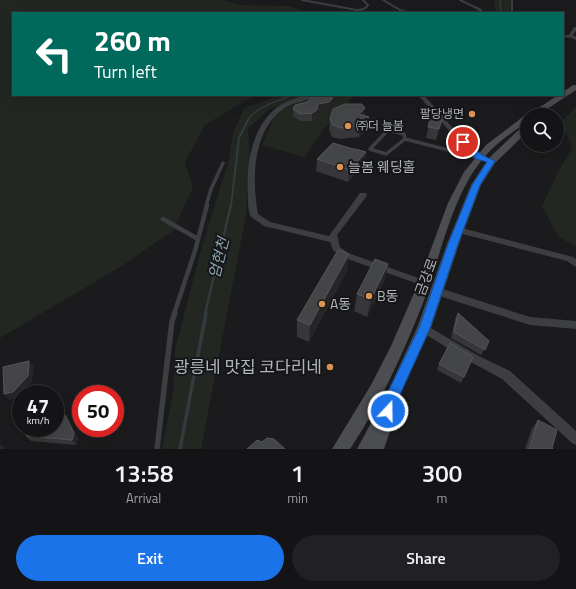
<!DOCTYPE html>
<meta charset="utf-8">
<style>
:root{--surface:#141416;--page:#212123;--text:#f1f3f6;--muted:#9d9ea1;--line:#333335;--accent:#1a73e8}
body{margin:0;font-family:"Titillium Web","Noto Sans KR",sans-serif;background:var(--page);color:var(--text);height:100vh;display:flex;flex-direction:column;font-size:15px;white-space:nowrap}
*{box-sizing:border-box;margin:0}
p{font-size:13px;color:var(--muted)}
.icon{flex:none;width:22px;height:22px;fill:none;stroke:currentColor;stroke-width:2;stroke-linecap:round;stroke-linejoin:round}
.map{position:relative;height:449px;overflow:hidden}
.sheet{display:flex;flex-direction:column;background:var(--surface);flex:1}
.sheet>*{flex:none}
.banner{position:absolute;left:12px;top:12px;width:552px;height:84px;border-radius:0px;box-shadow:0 4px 16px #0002,0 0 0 1px var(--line);background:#00695c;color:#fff;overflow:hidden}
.buttons{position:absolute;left:520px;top:108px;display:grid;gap:8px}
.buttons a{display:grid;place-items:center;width:44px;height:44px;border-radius:50%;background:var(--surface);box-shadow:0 4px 16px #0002,0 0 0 1px var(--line);font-size:20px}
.speed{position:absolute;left:12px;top:385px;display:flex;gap:8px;font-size:20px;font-weight:700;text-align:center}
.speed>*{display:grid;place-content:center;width:52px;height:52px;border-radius:50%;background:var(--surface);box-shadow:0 4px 16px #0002,0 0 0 1px var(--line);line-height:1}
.speed small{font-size:10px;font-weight:400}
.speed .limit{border:6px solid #d22;background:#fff;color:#111}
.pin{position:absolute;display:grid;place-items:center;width:34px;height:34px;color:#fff;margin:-17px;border:2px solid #fff;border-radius:50%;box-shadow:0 1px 4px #0007}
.me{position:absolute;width:44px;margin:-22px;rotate:21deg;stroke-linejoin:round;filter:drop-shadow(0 0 3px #0008)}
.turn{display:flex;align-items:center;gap:14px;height:84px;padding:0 16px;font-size:18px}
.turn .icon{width:52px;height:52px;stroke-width:2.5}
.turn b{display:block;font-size:28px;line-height:34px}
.eta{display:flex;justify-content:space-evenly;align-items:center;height:68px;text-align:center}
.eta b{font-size:24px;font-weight:600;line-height:28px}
.button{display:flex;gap:8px;margin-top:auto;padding:8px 16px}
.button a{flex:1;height:46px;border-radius:24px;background:var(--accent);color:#fff;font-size:16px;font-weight:600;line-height:46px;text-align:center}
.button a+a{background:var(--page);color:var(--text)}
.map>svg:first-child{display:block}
.green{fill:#222721}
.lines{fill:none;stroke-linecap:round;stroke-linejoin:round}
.stream-far3{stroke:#323c3f;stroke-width:1.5}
.stream-far2{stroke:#323c3f;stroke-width:2}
.stream-far1{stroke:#323c3f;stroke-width:2.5}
.stream{stroke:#323c3f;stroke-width:3.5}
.lane-far3{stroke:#3c3e41;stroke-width:2}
.lane-far2{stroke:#3c3e41;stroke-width:3.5}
.lane-far1{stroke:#3c3e41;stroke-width:4.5}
.lane{stroke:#3c3e41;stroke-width:5.5}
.street{fill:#3c3e41;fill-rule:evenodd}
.secondary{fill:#4b4d51;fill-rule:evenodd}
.wall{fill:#37373a}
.shaded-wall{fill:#262628}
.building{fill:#444547;stroke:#555659}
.route{fill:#1a73e8;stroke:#114b97}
.poi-dot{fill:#dc9253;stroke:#161618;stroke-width:1.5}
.labels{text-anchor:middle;stroke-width:4;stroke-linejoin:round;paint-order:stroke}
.far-poi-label{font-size:12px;fill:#afb5ba;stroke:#161618;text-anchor:end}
.poi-label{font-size:14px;fill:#afb5ba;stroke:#161618;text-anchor:start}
.street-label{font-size:14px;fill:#afb5ba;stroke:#161618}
.water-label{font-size:15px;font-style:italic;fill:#8ba7b0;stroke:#161618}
.near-poi-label{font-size:17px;fill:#afb5ba;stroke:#161618;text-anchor:end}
</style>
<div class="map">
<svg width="576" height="449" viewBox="0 0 576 449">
<rect width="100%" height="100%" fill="#1b1b1d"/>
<!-- green -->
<path class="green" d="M0 0H220L242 5 290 6 309 13H13V95H255L205 125 185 162 193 187 173 231 120 267 0 338Z
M494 0H511L510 13H496Z
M282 95H308L270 109 248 128 250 159 246 215 201 449H162L173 393 175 350 201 250 229 160 233 133 244 108Z
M319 95H355L323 130 305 157 262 145 275 116 285 108Z
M576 107V247L558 236 542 206 559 170 572 148 562 121Z"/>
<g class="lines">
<!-- stream-far3 -->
<path class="stream-far3" d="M500 0 501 13
M247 121C255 107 280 100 294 95"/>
<!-- stream-far2 -->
<path class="stream-far2" d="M231 206 239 138 248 120"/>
<!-- stream-far1 -->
<path class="stream-far1" d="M205 314 231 205"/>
<!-- stream -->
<path class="stream" d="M180 449 206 313"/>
<!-- lane-far3 -->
<path class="lane-far3" d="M302 0 357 10C361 10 366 9 368 5L363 0
M383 0 400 10 410 13
M460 0 481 10 474 13
M512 0V13"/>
<!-- lane-far2 -->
<path class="lane-far2" d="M388 130 404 134 405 139 386 154 370 149Z
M405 139 491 161
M206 206 211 189 223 163"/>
<!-- lane-far1 -->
<path class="lane-far1" d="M163 219 198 239
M174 314 195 251 207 205"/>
<!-- lane -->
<path class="lane" d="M157 449 172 321 175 313"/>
<!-- street -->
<path class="street" d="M574 27H576V31L573 35 576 37V40L572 38 563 37V35H569Z
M308 95H316C306 102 292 102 282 110 252 133 252 180 258 214L270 222 329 236 360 193H366L367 195 366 197 337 235 340 247 348 253 427 281 429 283 427 285 424 287 421 285 342 257 333 250 330 242 264 226 251 217C248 211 248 203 248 196 246 165 251 129 276 108 285 101 297 98 308 95Z
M418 95H424L457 133 481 156V158H477L453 135Z
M458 227 573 257 576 259V267L567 261 455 232 454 230Z
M436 287 530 317 576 321V329L530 325 433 294 431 291 433 288Z
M424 324 477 355 510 371 576 431V445L572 443 502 379 469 361 420 331 419 328 420 325Z"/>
<!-- secondary -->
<path class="secondary" d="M573 85H576V90L538 115H528L558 95H563V92Z
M524 116H527V122C513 132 499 141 487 154 452 192 441 256 423 303 403 354 380 404 350 449H332L371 385 391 346 418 284 448 203 464 172 486 145Z
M527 124V132L495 163 481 185 459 244 431 328 386 425 390 431 384 449H357L387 393 417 328 447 244 471 185 488 159 524 125Z"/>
</g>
<!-- wall -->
<path class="wall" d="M332 105 329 109 317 111 316 117 312 121H300L293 116V109Z
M433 109 444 113 436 140 426 138Z
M364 115 369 117 367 128 359 137 340 139 332 137 329 130 330 119Z
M353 149 366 152 364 164 348 182 316 171 317 159Z
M388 264 384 281 367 317 354 311 357 294Z
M347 271 309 342 297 337V320Z
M458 313 489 341 481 355 451 338 455 319Z
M439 364 464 377 461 383 437 370Z
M65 415 69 420 78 439 76 445 31 441 26 436Z
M538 420 552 448 553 449H525L532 428Z"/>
<!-- shaded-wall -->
<path class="shaded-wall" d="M333 98 332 105 329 109 317 111 316 117 312 121V113L318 104Z
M365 108 364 119 359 114Z
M369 117 367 128 359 137 360 126Z
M366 152 364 164 348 182 350 170Z
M349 254 347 271 309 342 310 325Z
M388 264 384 281 367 317 371 299Z
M29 361 34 367 32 382 18 397 9 400 4 394Z
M65 415 69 420 78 439 76 445 72 440Z
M0 444 5 448V449H0Z"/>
<!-- building -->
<path class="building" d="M314 95H327L333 98 329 102 318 104 317 110 312 113 300 114 293 109 295 105 307 102 312 96Z
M345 104H362L365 108 359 114 369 117 360 126 341 128 333 125 330 119 333 109Z
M433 109 442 110 444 113 439 129 428 127Z
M333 143 353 149H355L366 152 350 170 317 159Z
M338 250 349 254 310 325 297 320Z
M375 259 388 264 371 299 357 294Z
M458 313 489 341 485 350 454 332Z
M450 343 473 357 464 377 439 364Z
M29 361 28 376 13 392 4 394 3 367Z
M55 415H65L74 433 72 440 26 436 30 428H55Z
M538 420 557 430 552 448 553 449H529Z
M267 438 274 439 285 449H247L257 440 262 442Z"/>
<!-- route -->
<path class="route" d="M463 139 482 155 495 161 480 185 458 244 430 328 398 399 392 416 388 417 383 416 381 411 387 394 419 328 448 244 472 185 487 162 476 159 460 142Z"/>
<!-- markers -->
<g class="poi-dot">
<circle cx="472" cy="114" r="4"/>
<circle cx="348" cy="126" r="4"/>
<circle cx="340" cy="167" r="4"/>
<circle cx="369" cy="296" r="4"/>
<circle cx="322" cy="304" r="4"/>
<circle cx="330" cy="367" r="4"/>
</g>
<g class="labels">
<!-- far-poi labels -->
<g class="far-poi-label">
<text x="464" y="118">팔당냉면</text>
<text x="356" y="130" text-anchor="start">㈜더 늘봄</text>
</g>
<!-- poi labels -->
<g class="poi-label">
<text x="348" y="172">늘봄 웨딩홀</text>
<text x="377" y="301">B동</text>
<text x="330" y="309">A동</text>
</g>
<!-- street labels -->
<g class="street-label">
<text transform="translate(426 277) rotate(-70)" y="5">금강로</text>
</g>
<!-- water labels -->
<g class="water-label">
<text transform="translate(219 258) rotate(-76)" y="5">엄현천</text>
</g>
<!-- near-poi labels -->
<g class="near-poi-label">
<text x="322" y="373">광릉네 맛집 코다리네</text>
</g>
</g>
</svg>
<div class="buttons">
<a><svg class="icon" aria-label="search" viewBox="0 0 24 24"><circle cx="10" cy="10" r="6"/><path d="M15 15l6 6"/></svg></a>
</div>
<div class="speed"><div>47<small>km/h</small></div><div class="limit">50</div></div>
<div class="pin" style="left:463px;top:142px;background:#d93025"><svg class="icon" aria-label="arrive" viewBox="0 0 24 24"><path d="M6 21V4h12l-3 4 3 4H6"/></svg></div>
<svg class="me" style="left:388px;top:411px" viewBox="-20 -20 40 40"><circle r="17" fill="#1a73e8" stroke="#fff" stroke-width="3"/><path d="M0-11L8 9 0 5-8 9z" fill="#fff"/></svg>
<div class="banner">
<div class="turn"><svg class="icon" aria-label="left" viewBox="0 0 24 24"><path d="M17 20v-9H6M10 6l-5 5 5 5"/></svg><div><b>260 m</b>Turn left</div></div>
</div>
</div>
<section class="sheet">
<div class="eta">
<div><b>13:58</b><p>Arrival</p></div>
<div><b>1</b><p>min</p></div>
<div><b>300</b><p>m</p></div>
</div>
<div class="button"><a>Exit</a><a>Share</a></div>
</section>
